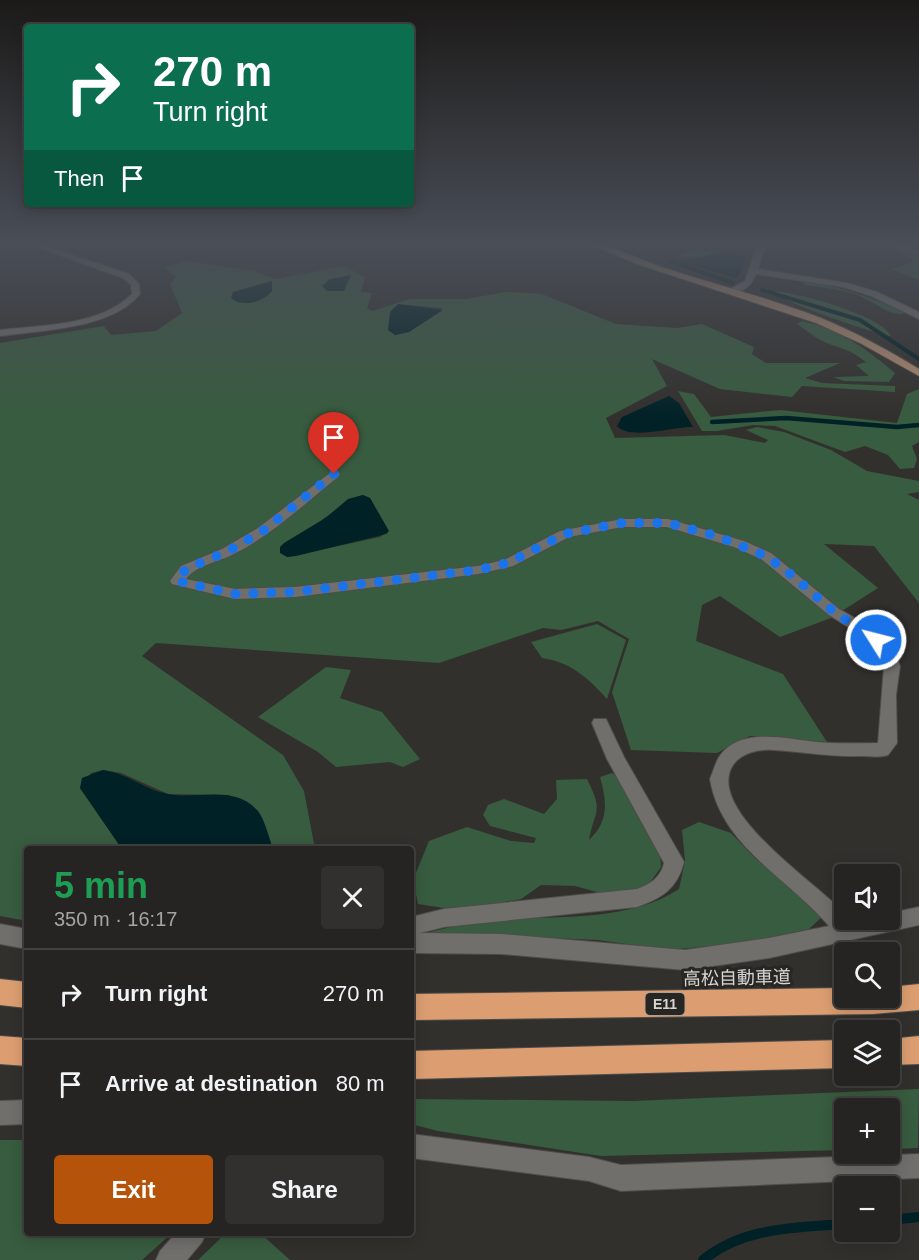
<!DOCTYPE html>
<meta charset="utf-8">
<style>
:root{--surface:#262422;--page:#32302f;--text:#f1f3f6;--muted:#a4a4a5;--line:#424140;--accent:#b45309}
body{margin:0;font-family:Helvetica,"Noto Sans JP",sans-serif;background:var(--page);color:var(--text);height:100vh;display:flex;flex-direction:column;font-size:22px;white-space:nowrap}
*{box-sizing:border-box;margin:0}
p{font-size:20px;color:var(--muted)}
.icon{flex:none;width:33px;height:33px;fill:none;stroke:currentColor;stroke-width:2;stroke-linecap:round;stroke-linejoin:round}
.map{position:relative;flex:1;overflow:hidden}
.details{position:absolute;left:24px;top:846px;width:390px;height:390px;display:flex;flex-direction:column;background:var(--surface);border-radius:6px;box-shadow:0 3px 15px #0003,0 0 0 2px var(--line)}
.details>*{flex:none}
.hud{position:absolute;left:24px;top:24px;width:390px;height:183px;border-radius:6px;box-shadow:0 3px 15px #0003,0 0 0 2px var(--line);background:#0b6e4f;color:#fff;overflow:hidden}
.controls{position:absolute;left:834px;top:864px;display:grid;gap:12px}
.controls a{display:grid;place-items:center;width:66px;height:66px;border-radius:6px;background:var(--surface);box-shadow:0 3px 15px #0003,0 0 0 2px var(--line);font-size:30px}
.pin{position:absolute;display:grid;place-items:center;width:51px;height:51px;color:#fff;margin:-62px -26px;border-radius:50% 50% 50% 0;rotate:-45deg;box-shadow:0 0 6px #0007}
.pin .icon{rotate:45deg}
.me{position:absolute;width:66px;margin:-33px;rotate:306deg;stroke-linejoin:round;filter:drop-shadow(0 0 4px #0008)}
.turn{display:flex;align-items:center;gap:21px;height:126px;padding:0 30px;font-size:27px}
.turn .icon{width:78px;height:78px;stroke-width:2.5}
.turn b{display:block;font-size:42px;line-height:51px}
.then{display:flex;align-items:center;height:57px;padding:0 30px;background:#0003;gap:12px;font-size:22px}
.round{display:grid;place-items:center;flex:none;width:63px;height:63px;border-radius:6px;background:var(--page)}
.headline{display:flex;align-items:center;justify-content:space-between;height:102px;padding:0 30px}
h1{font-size:36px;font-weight:700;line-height:45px;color:#1e9e55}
.primary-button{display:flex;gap:12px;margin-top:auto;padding:12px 30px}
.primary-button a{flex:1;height:69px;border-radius:6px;background:var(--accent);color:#fff;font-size:24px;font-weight:700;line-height:69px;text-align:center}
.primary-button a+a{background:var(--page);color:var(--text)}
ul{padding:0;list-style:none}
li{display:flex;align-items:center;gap:18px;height:90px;padding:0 30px;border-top:2px solid var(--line)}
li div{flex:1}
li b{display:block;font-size:22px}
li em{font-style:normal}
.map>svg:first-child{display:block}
.green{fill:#385c3f;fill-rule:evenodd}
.water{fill:#002126}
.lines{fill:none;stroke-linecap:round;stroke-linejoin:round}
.stream-far2{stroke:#002126;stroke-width:4}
.stream-far1{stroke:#002126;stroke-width:4.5}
.stream{stroke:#002126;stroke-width:10}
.minor-casing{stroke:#4f4d4a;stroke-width:2}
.primary-casing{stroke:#4f4d4a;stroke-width:2}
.motorway-casing{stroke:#4f4d4a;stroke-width:2}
.minor{fill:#716f6c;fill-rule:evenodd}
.primary{fill:#b18b6f;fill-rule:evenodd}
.motorway{fill:#dc9e71;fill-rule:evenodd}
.route{stroke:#1a73e8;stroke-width:10;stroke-dasharray:0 18}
.labels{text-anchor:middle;stroke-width:6;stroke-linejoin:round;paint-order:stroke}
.shield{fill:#282623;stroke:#a2a09e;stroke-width:1.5}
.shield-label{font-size:14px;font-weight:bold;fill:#d6d5d3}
.near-street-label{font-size:18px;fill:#d6d5d3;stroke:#282623}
</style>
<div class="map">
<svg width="919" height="1260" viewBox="0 0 919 1260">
<rect width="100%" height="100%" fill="#32302d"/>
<!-- green -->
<path class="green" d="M701 243H732L716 255 683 258 679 255 699 248Z
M884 243H919V280L892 269 914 261Z
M188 261 255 271 275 279 344 266 365 277 361 292 372 293 367 308 372 311 410 299H466L506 292 542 294 616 324 677 328 702 324 754 347 752 354 766 363H840L805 378 822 383 895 386V392L802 386 792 397 720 389 652 359 667 386 606 418 615 438 724 435 765 443 768 440 746 430 757 427 784 432 831 450 867 471 919 481V492L907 494 919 500V603L874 546 824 544 878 588 831 618 780 637 720 596 702 605 696 641 783 674 827 742 750 736 717 753 631 750 612 692 629 639 598 621 561 630 543 628 439 663 156 643 142 656 283 755 304 791 315 849H273L258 811 229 795 168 794 121 773 103 770 91 773 80 788 122 849H27V921L0 916V343L104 326 111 335 156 331 182 313 170 284 176 277 164 267ZM398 304 443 308 409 332 395 335ZM362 495 370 498 388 531 380 537 287 557C308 530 331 509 362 495Z
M807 281C843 288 872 297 905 313 893 318 874 302 862 297 843 289 825 288 805 285L802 282Z
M774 291C797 292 883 316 891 336 874 333 781 303 774 291Z
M802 321C839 329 867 349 895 373L889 382 844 381 833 377 869 376 856 365 866 362C849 349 845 350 827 343 816 339 806 330 797 324Z
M919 389V442L912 446 917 459 914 468 900 469 888 455 865 446 845 452 775 426 753 425 717 431H702L678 391 694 394 711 417 780 410 897 423 907 394Z
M597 624 626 640 607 699C588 678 571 662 542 658L531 642Z
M326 667 351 670 340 698 382 712 420 759 403 767 390 762 336 767 318 752 258 717Z
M612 773 620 779 660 849 661 867 646 888 604 894 575 886 541 885 521 899 476 907 444 908 418 904 413 880 429 841 467 827 511 841 534 843 536 838 490 826 483 815 488 805 504 799 544 814 557 799 556 780 587 779C604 813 595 808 589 840 609 822 607 801 600 777Z
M699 822 731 833 754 857 824 915 809 929 743 943 669 950 598 940 426 933C448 928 471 921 494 920 554 915 627 923 679 889L685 861 682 830Z
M919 1089 918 1148 890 1149V1108H844V1150L601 1156 438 1131 411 1124V1099L633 1101Z
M0 1140H27V1233H172L142 1260H0Z
M226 1233H260L290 1260H198Z"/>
<!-- water -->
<path class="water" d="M728 251 746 258 741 272 736 278 679 262Z
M351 275 344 291H327L322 286 330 279Z
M272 281V291C263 302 243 308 231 298L233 292Z
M398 304 443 310 409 332 395 335 388 330 390 312Z
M669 396 679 403 693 427C673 426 631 441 617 426L622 417Z
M363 495 370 498 389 531 386 534 296 556 287 557 280 553V547L284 543 327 517 348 499Z
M103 770C129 774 145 790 168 794 198 800 233 784 257 810 265 819 269 838 273 849H122L80 788 82 778Z"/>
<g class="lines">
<!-- stream-far2 -->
<path class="stream-far2" d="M670 261 733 283
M762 290 860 320 919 359"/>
<!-- stream-far1 -->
<path class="stream-far1" d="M712 422 786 418 897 427 919 425"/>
<!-- stream -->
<path class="stream" d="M890 1220 919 1217
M703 1260C744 1227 794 1228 844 1224"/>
<!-- minor casing -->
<g class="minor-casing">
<path id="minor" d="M25 243H37L129 274 139 284 140 294C112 329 42 330 0 336V330C42 325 100 326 132 294L131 285 123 278Z
M758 243H766L758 269 847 283 877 292 919 312V319L871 296 843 287 756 274C752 285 742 294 730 293V289L745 281Z
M887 243H899L919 250V255Z
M334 470 340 474 338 477C304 504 271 536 230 556 216 562 196 566 186 579L235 589 295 587 478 566 504 560 560 531 622 519H668L744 541 771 553 839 609 871 627 894 649 900 666 896 695 897 743 888 755C879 758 870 756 861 756 831 757 804 752 774 750 760 749 742 752 733 765 704 810 818 884 844 913V920H890V913L919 907V925L769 958 685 970 501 954 411 953V917L444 909 637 889C651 884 661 877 664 863L607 759 592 723 594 719H606L624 757 684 862C677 889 662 898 637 907L444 927 420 933 501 934 685 950 769 938 829 926C788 878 721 846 710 779 713 772 715 764 719 757 740 726 786 739 816 742 837 744 857 743 878 743L884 666 879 652 861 635 829 615 761 559 734 547 667 527H622L569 537 513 566 478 574 295 597 235 599 172 584 170 581 181 566 222 549 258 528Z
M0 924 27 929V949L0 944Z
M27 1100V1124L0 1125V1101Z
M411 1134 589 1157 621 1165 919 1154V1178L621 1191 589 1181 411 1158Z
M176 1233H206L202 1242 187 1260H156L160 1251Z"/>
</g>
<!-- primary casing -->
<g class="primary-casing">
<path id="primary" d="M586 243C609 243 641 260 664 268 716 285 770 298 821 318 855 332 888 350 919 369V376L860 343 816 323 640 265Z"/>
</g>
<!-- motorway casing -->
<g class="motorway-casing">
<path id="motorway" d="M0 979 27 982V1008L0 1005Z
M919 984V1010L873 1014 411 1020V994L844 988V998H890V987Z
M0 1036 27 1038V1066L0 1064Z
M919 1036V1064L890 1065V1039Z
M844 1040V1068L411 1079V1051Z"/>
</g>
<!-- minor -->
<use href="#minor" class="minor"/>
<!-- primary -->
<use href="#primary" class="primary"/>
<!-- motorway -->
<use href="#motorway" class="motorway"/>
</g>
<!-- sky -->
<linearGradient id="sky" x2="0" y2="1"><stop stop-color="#1c1a19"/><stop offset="0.58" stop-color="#494e57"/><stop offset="1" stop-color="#494e57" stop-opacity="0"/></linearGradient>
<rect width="919" height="420" fill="url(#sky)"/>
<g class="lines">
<!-- route -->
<path class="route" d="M334 474 263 531 227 552 186 569 177 581 235 594 295 592 478 570 508 563 565 534 622 523H668L716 536 766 556 793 576 834 612 876 640"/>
</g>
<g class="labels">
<!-- shield labels -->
<rect class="shield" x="645.5" y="993" width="39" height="22" rx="4.5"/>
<g class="shield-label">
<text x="665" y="1009">E11</text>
</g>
<!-- near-street labels -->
<g class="near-street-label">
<text transform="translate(737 978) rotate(-1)" y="6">高松自動車道</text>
</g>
</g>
</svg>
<div class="controls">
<a><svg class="icon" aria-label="sound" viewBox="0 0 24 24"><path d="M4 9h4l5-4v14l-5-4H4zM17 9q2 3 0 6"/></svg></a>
<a><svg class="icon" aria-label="search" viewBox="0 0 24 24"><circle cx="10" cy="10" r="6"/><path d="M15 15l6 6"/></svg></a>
<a><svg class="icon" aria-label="layers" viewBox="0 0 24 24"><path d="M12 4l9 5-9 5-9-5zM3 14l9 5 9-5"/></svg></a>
<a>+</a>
<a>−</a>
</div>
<div class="pin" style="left:334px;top:474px;background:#d93025"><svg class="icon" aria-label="arrive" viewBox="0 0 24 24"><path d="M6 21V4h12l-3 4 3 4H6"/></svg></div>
<svg class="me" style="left:876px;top:640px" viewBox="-20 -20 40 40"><circle r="17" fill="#1a73e8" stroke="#fff" stroke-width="3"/><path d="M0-11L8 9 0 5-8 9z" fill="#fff"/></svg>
<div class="hud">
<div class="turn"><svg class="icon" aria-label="right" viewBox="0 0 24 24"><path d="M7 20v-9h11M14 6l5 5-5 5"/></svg><div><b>270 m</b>Turn right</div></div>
<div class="then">Then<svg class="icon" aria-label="arrive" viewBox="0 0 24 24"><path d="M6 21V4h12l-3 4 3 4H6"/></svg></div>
</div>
<section class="details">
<div class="headline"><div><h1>5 min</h1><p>350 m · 16:17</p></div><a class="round"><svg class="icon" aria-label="close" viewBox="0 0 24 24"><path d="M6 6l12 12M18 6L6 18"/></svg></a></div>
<ul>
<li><svg class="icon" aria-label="right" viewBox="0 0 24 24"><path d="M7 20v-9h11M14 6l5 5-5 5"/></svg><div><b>Turn right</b></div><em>270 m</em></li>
<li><svg class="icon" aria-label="arrive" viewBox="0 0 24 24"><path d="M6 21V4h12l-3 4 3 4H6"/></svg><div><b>Arrive at destination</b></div><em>80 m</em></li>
</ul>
<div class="primary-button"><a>Exit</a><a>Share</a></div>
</section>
</div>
